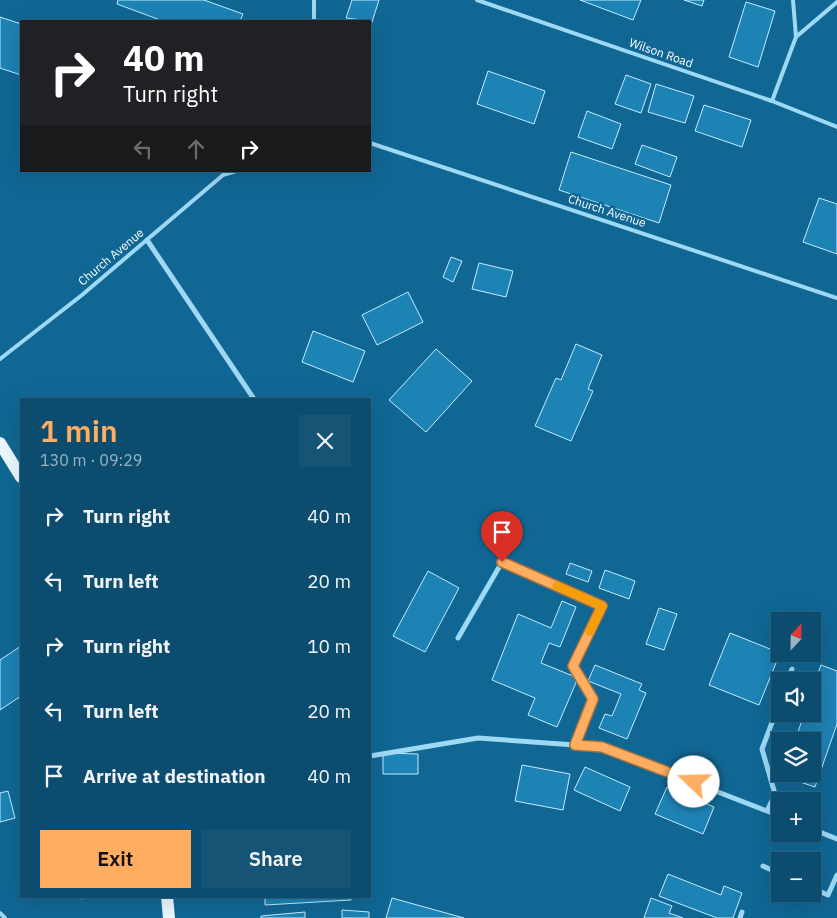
<!DOCTYPE html>
<meta charset="utf-8">
<style>
:root{--surface:#0c4d6f;--page:#155474;--text:#f1f3f6;--muted:#9ab4c3;--line:#2c6482;--accent:#ffad60}
body{margin:0;font-family:"IBM Plex Sans",sans-serif;background:var(--page);color:var(--text);height:100vh;display:flex;flex-direction:column;font-size:19px;white-space:nowrap}
*{box-sizing:border-box;margin:0}
p{font-size:16px;color:var(--muted)}
.icon{flex:none;width:28px;height:28px;fill:none;stroke:currentColor;stroke-width:2;stroke-linecap:round;stroke-linejoin:round}
.map{position:relative;flex:1;overflow:hidden}
.sheet{position:absolute;left:20px;top:398px;width:351px;height:500px;display:flex;flex-direction:column;background:var(--surface);border-radius:0px;box-shadow:0 5px 20px #0002,0 0 0 1px var(--line)}
.sheet>*{flex:none}
.guide{position:absolute;left:20px;top:20px;width:351px;height:152px;border-radius:0px;box-shadow:0 5px 20px #0002,0 0 0 1px var(--line);background:#202124;color:#fff;overflow:hidden}
.needle{width:32px;rotate:22deg}
.buttons{position:absolute;left:771px;top:612px;display:grid;gap:10px}
.buttons a{display:grid;place-items:center;width:50px;height:50px;border-radius:0px;background:var(--surface);box-shadow:0 5px 20px #0002,0 0 0 1px var(--line);font-size:25px}
.pin{position:absolute;display:grid;place-items:center;width:42px;height:42px;color:#fff;margin:-51px -21px;border-radius:50% 50% 50% 0;rotate:-45deg;box-shadow:0 0 5px #0007}
.pin .icon{rotate:45deg}
.me{position:absolute;width:55px;margin:-28px;rotate:291deg;stroke-linejoin:round;filter:drop-shadow(0 0 4px #0008)}
.turn{display:flex;align-items:center;gap:18px;height:105px;padding:0 20px;font-size:22px}
.turn .icon{width:65px;height:65px;stroke-width:2.5}
.turn b{display:block;font-size:35px;line-height:42px}
.lanes{display:flex;align-items:center;height:48px;padding:0 20px;background:#0003;justify-content:center;gap:25px;direction:ltr}
.lanes .off{opacity:.35}
.round{display:grid;place-items:center;flex:none;width:52px;height:52px;border-radius:0px;background:var(--page)}
.overview{display:flex;align-items:center;justify-content:space-between;height:85px;padding:0 20px}
h1{font-size:30px;font-weight:600;line-height:38px;color:var(--accent)}
.action{display:flex;gap:10px;margin-top:auto;padding:10px 20px}
.action a{flex:1;height:58px;border-radius:0px;background:var(--accent);color:#111;font-size:20px;font-weight:600;line-height:58px;text-align:center}
.action a+a{background:var(--page);color:var(--text)}
ul{padding:0;list-style:none}
li{display:flex;align-items:center;gap:15px;height:65px;padding:0 20px}
li div{flex:1}
li b{display:block;font-size:19px}
li em{font-style:normal}
.map>svg:first-child{display:block}
.building{fill:#1d82b4;stroke:#c5ebfe}
.lines{fill:none;stroke-linecap:round;stroke-linejoin:round}
.lane{stroke:#9dd8f4;stroke-width:4}
.street{stroke:#9dd8f4;stroke-width:5}
.primary{stroke:#eaf7ff;stroke-width:12}
.route-casing{stroke:#a6703e;stroke-width:12}
.route{stroke:#ffad60;stroke-width:9}
.slow{stroke:#f59e0b;stroke-width:9}
.labels{text-anchor:middle;stroke-width:5;stroke-linejoin:round;paint-order:stroke}
.street-label{font-size:12px;fill:#fff;stroke:#106794}
</style>
<div class="map">
<svg width="837" height="918" viewBox="0 0 837 918">
<rect width="100%" height="100%" fill="#106794"/>
<!-- building -->
<path class="building" d="M118 0H204L243 14 240 21H163L117 4Z
M352 0H379L371 25 370 21 346 18Z
M580 0H641L633 20Z
M684 0H704L702 6Z
M746 2 775 11 758 67 729 57Z
M0 17 21 24V75L0 68Z
M488 71 545 91 534 124 477 104Z
M626 75 651 84 641 113 615 104Z
M656 84 694 96 685 123 648 112Z
M704 105 751 120 742 147 695 131Z
M587 111 621 124 612 149 578 137Z
M642 145 677 157 670 177 635 164Z
M571 152 671 185 659 223 559 190Z
M819 198 837 204V254L803 242Z
M451 257 462 261 453 282 443 277Z
M479 263 513 271 506 297 472 289Z
M408 292 423 322 377 345 362 315Z
M313 331 365 351 353 382 302 362Z
M576 344 602 355 588 389 593 391 571 441 535 426 556 378 561 380Z
M436 349 472 381 426 432 389 400Z
M570 563 592 571 588 582 566 574Z
M605 570 635 581 629 599 599 588Z
M428 571 459 588 425 652 393 636Z
M562 601 576 607 560 647 549 643 541 663 578 678 557 727 528 715 535 698 492 680 518 614 551 628Z
M659 608 677 614 664 650 646 644Z
M730 633 780 653 759 705 709 685Z
M21 646V696L0 710V660Z
M595 665 642 684 639 690 646 693 627 739 599 728 605 714 612 716 621 694 588 681Z
M821 665 837 671V724L815 787 782 776 783 774H812V741H795L804 714H812V689Z
M383 753 418 754V774H383Z
M522 765 570 774 563 810 515 801Z
M585 767 630 787 620 811 574 790Z
M667 787 714 807 703 834 655 814Z
M8 791 15 818 0 822V793Z
M668 874 721 895 724 886 742 893 733 918H717L659 896Z
M81 896H97L81 899Z
M265 896H351V900L265 905Z
M392 898 464 918H386Z
M651 898 672 906 669 913 683 918H644Z
M342 910 369 912V918H342Z
M305 912V918H261V916Z"/>
<g class="lines">
<!-- lane -->
<path class="lane" d="M314 0V21
M477 0 772 101 837 127
M796 37 837 2
M772 101 796 37 793 0
M370 143 837 298
M0 359 82 295 223 175 236 171
M0 913 5 918"/>
<!-- street -->
<path class="street" d="M147 240 254 399
M787 681 792 669
M575 745 602 747 767 811 775 794 762 749 780 701
M370 756 478 738 575 745 593 699 573 666 602 606 502 562 458 638
M767 811 780 816
M812 829 837 839
M763 866 780 874
M812 888 828 895 837 875
M740 918 742 912"/>
<!-- primary -->
<path class="primary" d="M0 443 21 477
M167 896 169 918"/>
</g>
<g class="lines">
<!-- route casing -->
<g class="route-casing">
<path id="route" d="M502 562 602 606 573 666 593 699 575 745 602 747 694 782"/>
</g>
<!-- route -->
<use href="#route" class="route"/>
<!-- slow -->
<path class="slow" d="M557 586 602 606 590 631"/>
</g>
<g class="labels">
<!-- street labels -->
<g class="street-label">
<text transform="translate(661 53) rotate(19)" y="4">Wilson Road</text>
<text transform="translate(607 211) rotate(18)" y="4">Church Avenue</text>
<text transform="translate(111 257) rotate(-40)" y="4">Church Avenue</text>
</g>
</g>
</svg>
<div class="buttons">
<a><svg class="needle" viewBox="-14 -14 28 28"><path d="M0-13l5 13h-10z" fill="#e53935"/><path d="M0 13l5-13h-10z" fill="#9ab4c3"/></svg></a>
<a><svg class="icon" aria-label="sound" viewBox="0 0 24 24"><path d="M4 9h4l5-4v14l-5-4H4zM17 9q2 3 0 6"/></svg></a>
<a><svg class="icon" aria-label="layers" viewBox="0 0 24 24"><path d="M12 4l9 5-9 5-9-5zM3 14l9 5 9-5"/></svg></a>
<a>+</a>
<a>−</a>
</div>
<div class="pin" style="left:502px;top:562px;background:#d93025"><svg class="icon" aria-label="arrive" viewBox="0 0 24 24"><path d="M6 21V4h12l-3 4 3 4H6"/></svg></div>
<svg class="me" style="left:694px;top:782px" viewBox="-20 -20 40 40"><circle r="19" fill="#fff"/><path d="M0-13L10 11 0 6-10 11z" fill="#ffad60"/></svg>
<div class="guide">
<div class="turn"><svg class="icon" aria-label="right" viewBox="0 0 24 24"><path d="M7 20v-9h11M14 6l5 5-5 5"/></svg><div><b>40 m</b>Turn right</div></div>
<div class="lanes"><svg class="icon off" aria-label="left" viewBox="0 0 24 24"><path d="M17 20v-9H6M10 6l-5 5 5 5"/></svg><svg class="icon off" aria-label="ahead" viewBox="0 0 24 24"><path d="M12 20V5M6 11l6-6 6 6"/></svg><svg class="icon" aria-label="right" viewBox="0 0 24 24"><path d="M7 20v-9h11M14 6l5 5-5 5"/></svg></div>
</div>
<section class="sheet">
<div class="overview"><div><h1>1 min</h1><p>130 m · 09:29</p></div><a class="round"><svg class="icon" aria-label="close" viewBox="0 0 24 24"><path d="M6 6l12 12M18 6L6 18"/></svg></a></div>
<ul>
<li><svg class="icon" aria-label="right" viewBox="0 0 24 24"><path d="M7 20v-9h11M14 6l5 5-5 5"/></svg><div><b>Turn right</b></div><em>40 m</em></li>
<li><svg class="icon" aria-label="left" viewBox="0 0 24 24"><path d="M17 20v-9H6M10 6l-5 5 5 5"/></svg><div><b>Turn left</b></div><em>20 m</em></li>
<li><svg class="icon" aria-label="right" viewBox="0 0 24 24"><path d="M7 20v-9h11M14 6l5 5-5 5"/></svg><div><b>Turn right</b></div><em>10 m</em></li>
<li><svg class="icon" aria-label="left" viewBox="0 0 24 24"><path d="M17 20v-9H6M10 6l-5 5 5 5"/></svg><div><b>Turn left</b></div><em>20 m</em></li>
<li><svg class="icon" aria-label="arrive" viewBox="0 0 24 24"><path d="M6 21V4h12l-3 4 3 4H6"/></svg><div><b>Arrive at destination</b></div><em>40 m</em></li>
</ul>
<div class="action"><a>Exit</a><a>Share</a></div>
</section>
</div>
